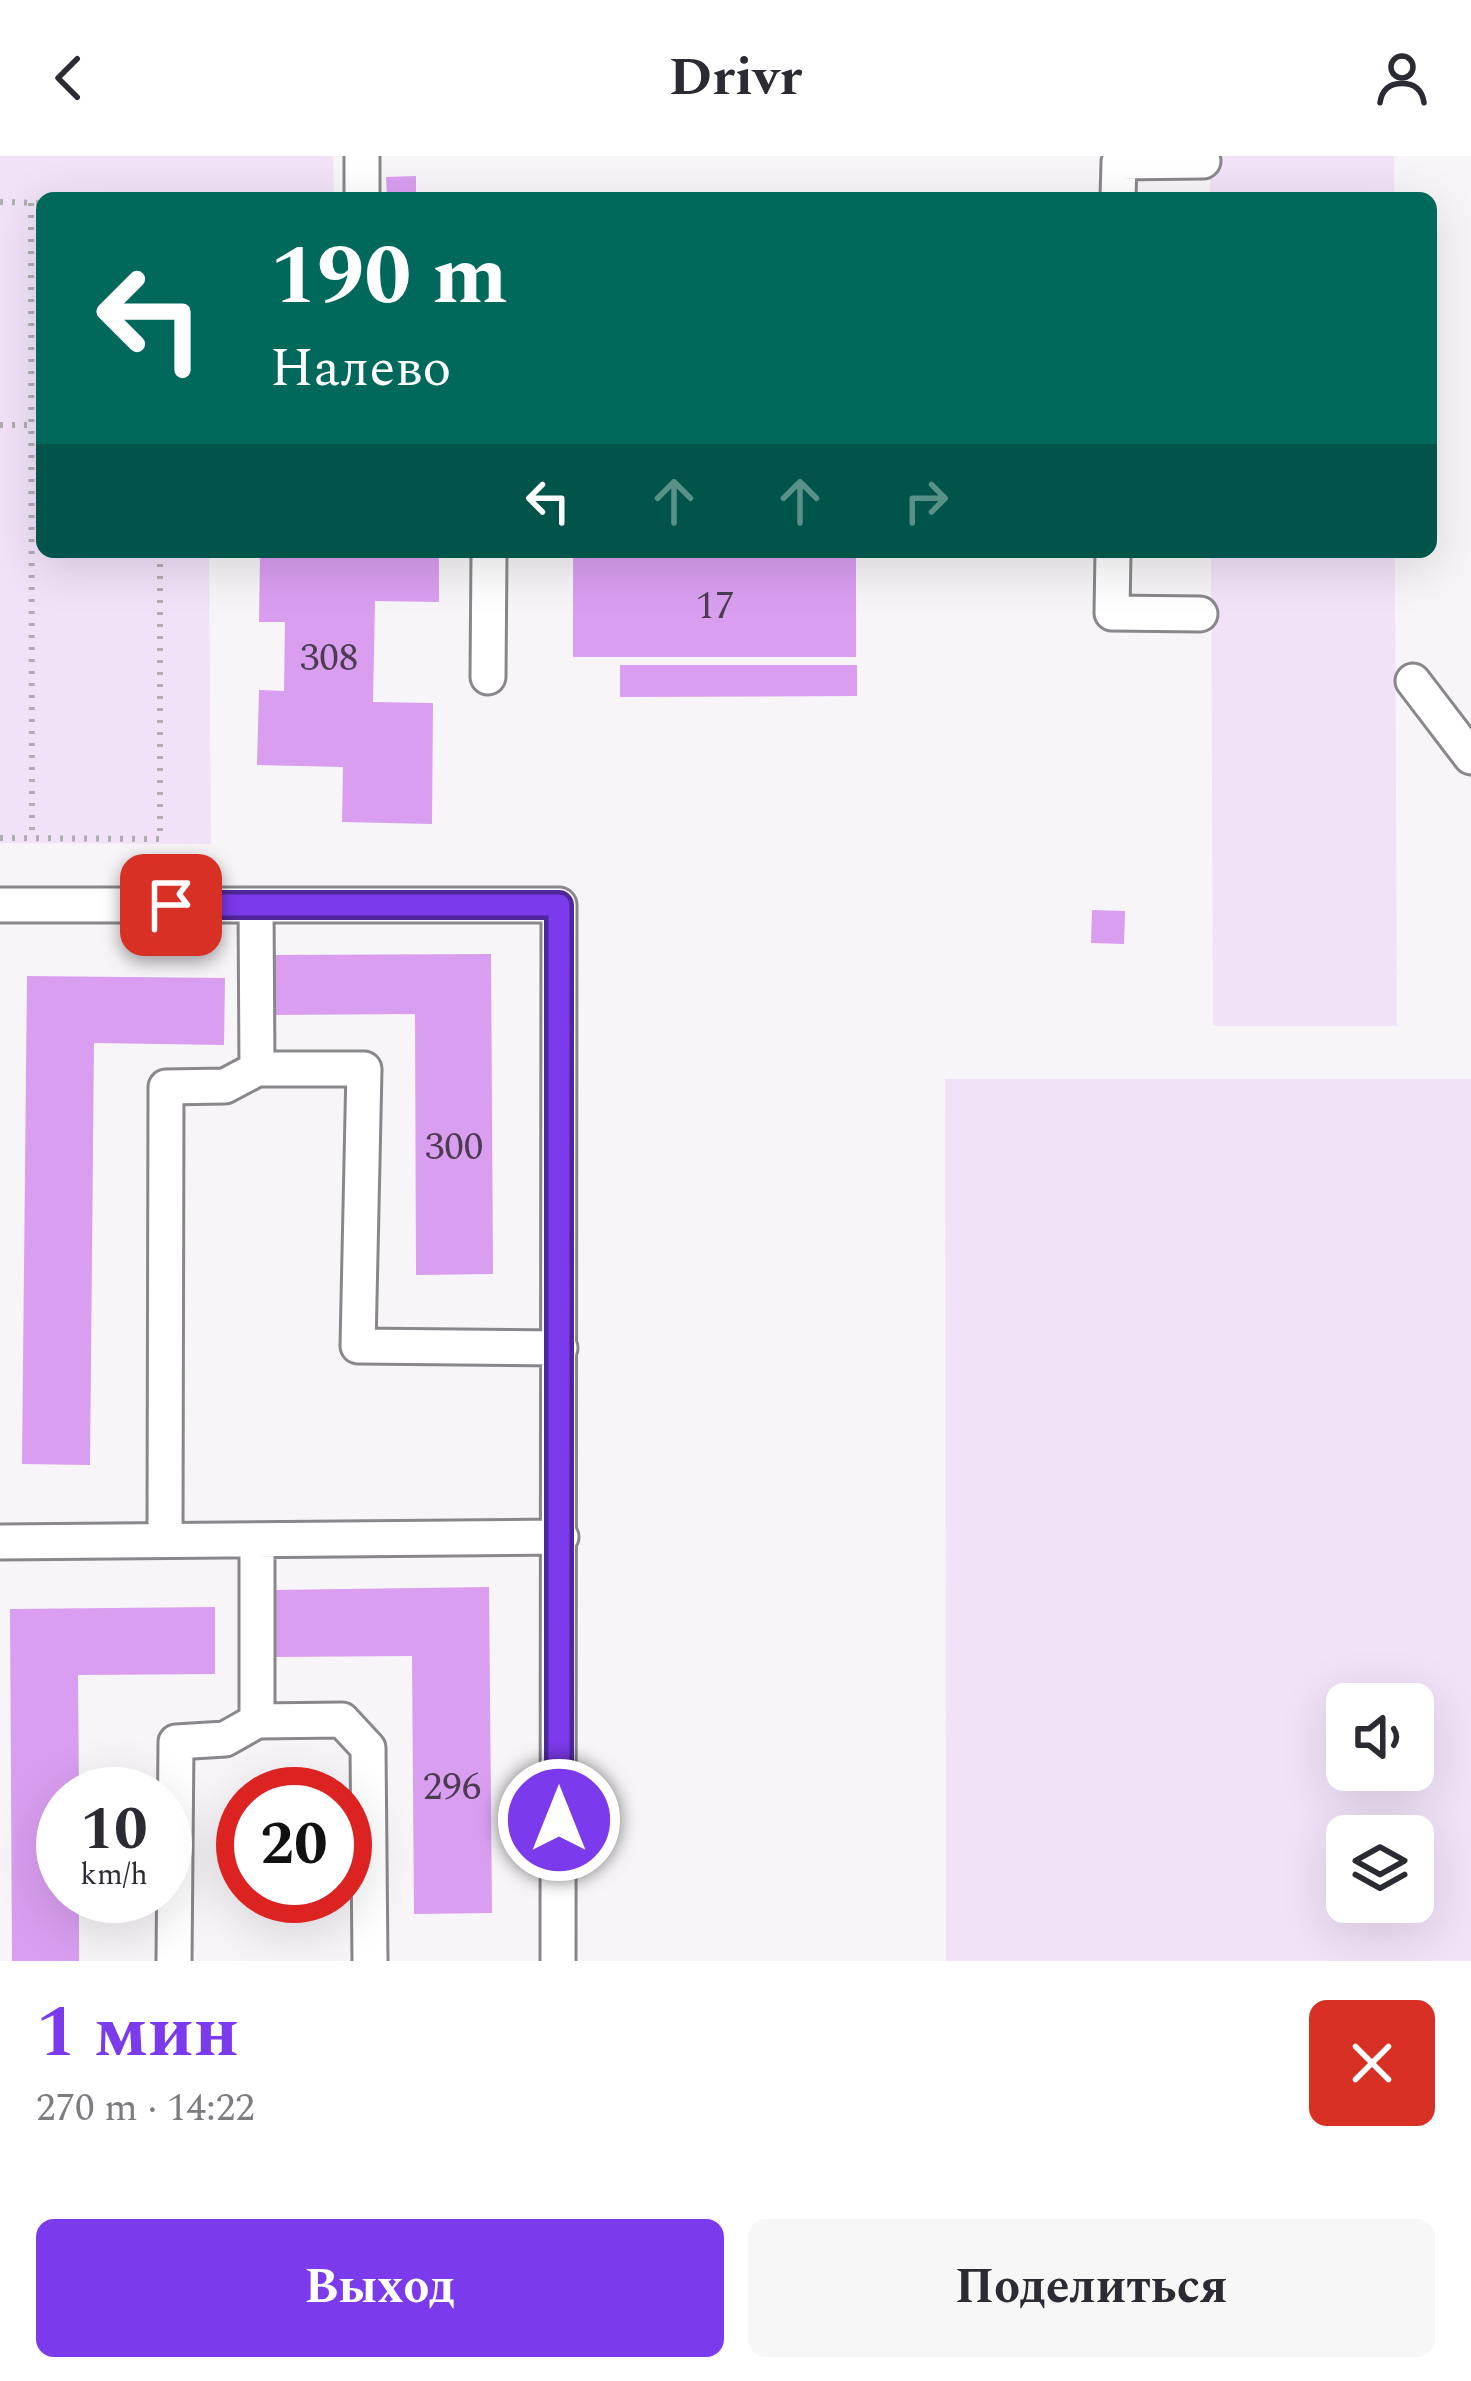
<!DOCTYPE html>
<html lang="ru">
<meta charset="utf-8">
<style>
:root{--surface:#fff;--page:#f7f7f7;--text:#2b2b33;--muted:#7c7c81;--accent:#7c3aed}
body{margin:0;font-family:Spectral,serif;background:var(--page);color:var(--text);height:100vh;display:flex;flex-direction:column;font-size:45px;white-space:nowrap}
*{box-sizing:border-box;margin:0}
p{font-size:39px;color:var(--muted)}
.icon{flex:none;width:66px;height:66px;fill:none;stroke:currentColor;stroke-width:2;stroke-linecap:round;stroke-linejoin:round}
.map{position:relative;height:1805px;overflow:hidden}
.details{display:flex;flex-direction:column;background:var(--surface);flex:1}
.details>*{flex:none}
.guide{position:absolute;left:36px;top:36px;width:1401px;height:366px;border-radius:18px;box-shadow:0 12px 48px #0002;background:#00695c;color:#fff;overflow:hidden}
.tools{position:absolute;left:1326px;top:1527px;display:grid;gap:24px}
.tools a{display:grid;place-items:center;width:108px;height:108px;border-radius:18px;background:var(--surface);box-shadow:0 12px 48px #0002;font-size:60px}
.speed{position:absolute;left:36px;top:1611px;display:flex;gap:24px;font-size:60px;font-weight:700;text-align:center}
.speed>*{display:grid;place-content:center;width:156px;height:156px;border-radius:50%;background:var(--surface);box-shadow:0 12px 48px #0002;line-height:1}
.speed small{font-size:30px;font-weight:400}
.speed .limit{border:18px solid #d22;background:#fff;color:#111}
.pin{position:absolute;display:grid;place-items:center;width:102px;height:102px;color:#fff;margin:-51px;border-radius:24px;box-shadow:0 6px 18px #0006}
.me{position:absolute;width:132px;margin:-66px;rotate:0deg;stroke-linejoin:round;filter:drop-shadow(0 0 9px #0008)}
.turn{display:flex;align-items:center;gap:42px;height:252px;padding:0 36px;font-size:54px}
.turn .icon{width:156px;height:156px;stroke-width:2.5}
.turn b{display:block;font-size:84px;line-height:102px}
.lanes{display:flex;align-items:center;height:114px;padding:0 36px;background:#0003;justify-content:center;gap:60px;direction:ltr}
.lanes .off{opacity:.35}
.round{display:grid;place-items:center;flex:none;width:126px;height:126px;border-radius:18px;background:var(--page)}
.head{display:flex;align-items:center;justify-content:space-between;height:204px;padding:0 36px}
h1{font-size:72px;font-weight:700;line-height:90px;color:var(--accent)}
.cta{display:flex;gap:24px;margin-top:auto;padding:24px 36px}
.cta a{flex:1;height:138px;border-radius:18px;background:var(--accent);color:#fff;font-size:48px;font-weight:700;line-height:138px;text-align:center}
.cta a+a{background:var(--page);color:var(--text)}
header{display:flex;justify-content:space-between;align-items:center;height:156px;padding:0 36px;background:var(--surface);font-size:54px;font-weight:700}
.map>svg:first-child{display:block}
.green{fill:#f1e2f8;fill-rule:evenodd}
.building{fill:#d99ef0}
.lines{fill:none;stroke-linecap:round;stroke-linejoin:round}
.minor-casing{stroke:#89878b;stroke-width:39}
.path{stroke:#afadb0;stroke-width:6;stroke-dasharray:3 9;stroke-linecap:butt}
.minor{stroke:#fff;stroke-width:33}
.route-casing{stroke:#51269a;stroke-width:30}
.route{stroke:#7c3aed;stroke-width:21}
.labels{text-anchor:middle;stroke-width:10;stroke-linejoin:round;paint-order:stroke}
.number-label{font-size:39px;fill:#4c3c52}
</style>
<header><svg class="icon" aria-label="back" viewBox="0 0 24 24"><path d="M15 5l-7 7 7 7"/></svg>Drivr<svg class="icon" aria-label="person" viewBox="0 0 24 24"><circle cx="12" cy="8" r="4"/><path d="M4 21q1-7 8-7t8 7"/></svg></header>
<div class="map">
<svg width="1471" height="1805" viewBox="0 0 1471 1805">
<rect width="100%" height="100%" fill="#f8f5f9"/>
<!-- green -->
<path class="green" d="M0 0H333L334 42H42V396H209L211 688 0 687Z
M1210 0H1394V42H1210Z
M1211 396H1395L1397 870H1213Z
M945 923H1471V1805H946ZM1347 1548H1413V1614H1347ZM1347 1680H1413V1746H1347Z"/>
<!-- building -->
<path class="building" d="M416 20V42H387L386 21Z
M333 396H439V446L375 445 373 546 433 547 432 668 342 666 343 611 257 609 259 534 284 535 285 466H259L260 397Z
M573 396H856V501H573Z
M620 509H857V540L620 541Z
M1092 754 1125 755 1124 788 1091 787Z
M491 798 493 1118 416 1119 415 858 272 859 271 799Z
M27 820 225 822 224 889 94 887 90 1309 22 1308Z
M489 1431 492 1757 414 1758 412 1500 274 1501 273 1434Z
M215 1451V1518L78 1519 79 1638H63V1740H79V1805H12L10 1453Z"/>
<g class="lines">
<!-- minor casing -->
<g class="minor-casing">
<path id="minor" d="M362 0V42
M1118 42 1119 6 1203 5
M1113 396 1112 457 1200 458
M488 521 489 396
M1413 525 1471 601
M0 749H559L558 1805
M256 749 257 913
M165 1384 166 931 225 930 257 913H364L358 1190 560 1192
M257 1384V1565
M0 1386 561 1381
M174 1805 176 1586 225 1583 257 1565 342 1564 368 1592 370 1805"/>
</g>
<!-- path -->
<path class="path" d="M0 46 42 47
M31 47 32 682
M0 269H42
M0 682 160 683V396"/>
<!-- minor -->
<use href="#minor" class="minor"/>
</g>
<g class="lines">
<!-- route casing -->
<g class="route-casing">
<path id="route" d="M171 749H559V1664"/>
</g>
<!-- route -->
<use href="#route" class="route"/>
</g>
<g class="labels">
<!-- number labels -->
<g class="number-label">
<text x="715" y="462">17</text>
<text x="329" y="514">308</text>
<text x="454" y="1003">300</text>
<text x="452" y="1643">296</text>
</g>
</g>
</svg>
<div class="tools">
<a><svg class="icon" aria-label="sound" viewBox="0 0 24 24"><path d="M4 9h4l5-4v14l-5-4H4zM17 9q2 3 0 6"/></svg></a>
<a><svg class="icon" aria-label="layers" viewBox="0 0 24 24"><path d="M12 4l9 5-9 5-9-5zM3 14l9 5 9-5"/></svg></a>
</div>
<div class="speed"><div>10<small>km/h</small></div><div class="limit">20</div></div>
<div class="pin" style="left:171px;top:749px;background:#d93025"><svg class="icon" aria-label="arrive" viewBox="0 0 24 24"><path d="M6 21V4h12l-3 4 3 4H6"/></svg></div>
<svg class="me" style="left:559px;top:1664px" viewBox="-20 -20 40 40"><circle r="17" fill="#7c3aed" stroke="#fff" stroke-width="3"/><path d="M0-11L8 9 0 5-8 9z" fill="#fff"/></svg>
<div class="guide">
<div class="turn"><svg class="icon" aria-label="left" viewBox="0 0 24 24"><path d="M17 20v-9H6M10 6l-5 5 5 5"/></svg><div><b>190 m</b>Налево</div></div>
<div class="lanes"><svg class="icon" aria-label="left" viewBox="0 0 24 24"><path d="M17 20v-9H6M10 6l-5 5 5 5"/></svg><svg class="icon off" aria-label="ahead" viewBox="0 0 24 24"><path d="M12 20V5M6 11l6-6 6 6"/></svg><svg class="icon off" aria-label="ahead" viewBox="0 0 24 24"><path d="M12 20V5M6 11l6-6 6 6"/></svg><svg class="icon off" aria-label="right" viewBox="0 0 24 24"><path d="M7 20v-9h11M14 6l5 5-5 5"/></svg></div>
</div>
</div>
<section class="details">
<div class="head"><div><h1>1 мин</h1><p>270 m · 14:22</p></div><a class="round" style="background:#d93025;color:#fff"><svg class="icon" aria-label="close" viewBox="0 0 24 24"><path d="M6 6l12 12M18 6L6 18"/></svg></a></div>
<div class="cta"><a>Выход</a><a>Поделиться</a></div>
</section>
